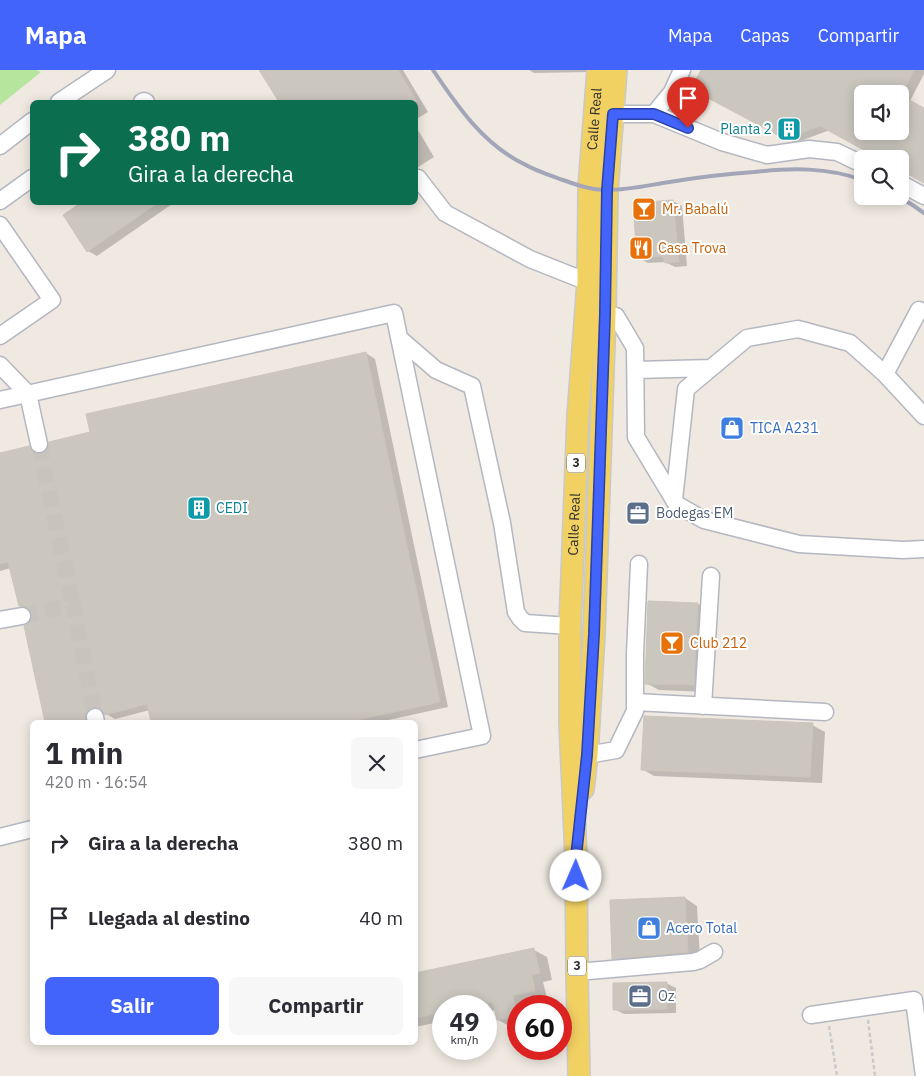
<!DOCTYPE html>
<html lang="es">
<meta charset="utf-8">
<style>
:root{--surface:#fff;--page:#f7f7f7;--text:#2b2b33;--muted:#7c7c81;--accent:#4264fb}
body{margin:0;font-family:"IBM Plex Sans",sans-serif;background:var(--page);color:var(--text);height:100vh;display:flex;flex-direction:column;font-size:19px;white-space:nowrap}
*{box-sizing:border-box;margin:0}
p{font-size:16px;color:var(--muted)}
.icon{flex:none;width:28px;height:28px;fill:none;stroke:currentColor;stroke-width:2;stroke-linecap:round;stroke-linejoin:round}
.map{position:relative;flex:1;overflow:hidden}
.drawer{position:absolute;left:30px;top:650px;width:388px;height:325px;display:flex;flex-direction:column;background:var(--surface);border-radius:8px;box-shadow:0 2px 12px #0003}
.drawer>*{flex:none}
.banner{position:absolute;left:30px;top:30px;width:388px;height:105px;border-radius:8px;box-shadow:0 2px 12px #0003;background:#0b6e4f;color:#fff;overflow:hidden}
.buttons{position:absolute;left:854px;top:15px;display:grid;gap:10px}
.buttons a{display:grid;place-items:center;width:55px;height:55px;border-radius:8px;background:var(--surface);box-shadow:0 2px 12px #0003;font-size:25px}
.speed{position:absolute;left:432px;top:925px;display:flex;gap:10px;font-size:25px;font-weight:700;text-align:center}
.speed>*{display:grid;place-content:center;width:65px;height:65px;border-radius:50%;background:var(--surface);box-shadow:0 2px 12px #0003;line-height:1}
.speed small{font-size:12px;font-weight:400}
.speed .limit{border:8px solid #d22;background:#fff;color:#111}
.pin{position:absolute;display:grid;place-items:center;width:42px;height:42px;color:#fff;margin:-51px -21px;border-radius:50% 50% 50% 0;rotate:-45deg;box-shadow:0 0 5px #0007}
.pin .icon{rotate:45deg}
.me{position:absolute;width:55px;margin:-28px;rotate:1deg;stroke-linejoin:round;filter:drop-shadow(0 0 4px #0008)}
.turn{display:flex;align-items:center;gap:18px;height:105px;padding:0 15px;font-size:22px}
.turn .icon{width:65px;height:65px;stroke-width:2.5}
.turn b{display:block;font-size:35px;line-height:42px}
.round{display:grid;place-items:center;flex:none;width:52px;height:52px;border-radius:8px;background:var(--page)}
.head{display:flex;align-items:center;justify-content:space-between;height:85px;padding:0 15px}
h1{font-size:30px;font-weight:700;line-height:38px}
.action{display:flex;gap:10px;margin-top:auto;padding:10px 15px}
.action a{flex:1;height:58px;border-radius:8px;background:var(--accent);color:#fff;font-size:20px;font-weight:700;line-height:58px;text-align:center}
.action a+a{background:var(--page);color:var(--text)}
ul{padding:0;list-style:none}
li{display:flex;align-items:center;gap:15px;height:75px;padding:0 15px}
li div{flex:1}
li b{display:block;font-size:19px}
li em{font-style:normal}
header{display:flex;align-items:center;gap:30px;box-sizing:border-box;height:70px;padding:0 25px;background:var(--accent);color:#fff}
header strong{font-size:24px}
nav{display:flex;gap:28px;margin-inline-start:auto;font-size:18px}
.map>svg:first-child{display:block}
.green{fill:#b6e59e}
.shadow{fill:#0003;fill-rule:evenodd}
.building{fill:#cbc7bf;stroke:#cbc5ba}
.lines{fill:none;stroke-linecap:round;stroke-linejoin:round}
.minor-tunnel{stroke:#c8c4bd;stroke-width:16;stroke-dasharray:16 8;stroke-linecap:butt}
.minor-casing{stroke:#b4b7c1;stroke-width:19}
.major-casing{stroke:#c9c9c9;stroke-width:24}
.path{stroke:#c9c9c9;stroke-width:2.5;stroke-dasharray:4 2.5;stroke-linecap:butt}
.minor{stroke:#fff;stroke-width:16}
.major{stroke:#f2d163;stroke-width:21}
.rail{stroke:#a3a6b8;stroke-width:4}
.route-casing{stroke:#2b41a3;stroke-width:12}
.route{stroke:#4264fb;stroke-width:9}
.labels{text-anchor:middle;stroke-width:4;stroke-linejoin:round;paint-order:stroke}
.shield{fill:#fff;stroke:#6d6d6d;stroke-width:1}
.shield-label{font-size:12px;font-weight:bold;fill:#2e2e2e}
.street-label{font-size:14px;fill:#2e2e2e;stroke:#fff}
.culture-label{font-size:14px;fill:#0d838f;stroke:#fff;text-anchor:end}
.food-label{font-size:14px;fill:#c56008;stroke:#fff;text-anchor:start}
.shop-label{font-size:14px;fill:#366cbe;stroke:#fff;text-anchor:start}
.service-label{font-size:14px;fill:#4e5e75;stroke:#fff;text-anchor:start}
</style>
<header>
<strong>Mapa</strong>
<nav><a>Mapa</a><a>Capas</a><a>Compartir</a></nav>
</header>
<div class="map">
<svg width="924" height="1006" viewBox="0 0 924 1006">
<rect width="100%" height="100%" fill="#efe9e1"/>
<!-- green -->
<path class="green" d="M0 0H37L41 2 0 35Z"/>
<!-- shadow -->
<path class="shadow" d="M260 0H403L428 42 415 50V32H280Z
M529 0H589V2L534 3Z
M703 0H924V4L910 31 924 39V112L900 98V89L830 60 795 73 702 23ZM862 24H900V61H862Z
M415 55 434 87 415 99Z
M673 131 682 136 687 196 675 197 665 192 648 193 639 188Z
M84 132H175L97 186 88 181Z
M366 283 375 289 448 637 379 652H153L150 640 115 649 106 644 105 642H102L98 644 94 652H46L25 556 32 550 33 543 32 541 20 535 11 498 0 501V384L29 378 41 385 91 363Z
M649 532 698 534 710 541 706 622 659 620 646 613Z
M812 655 825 662 822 713 654 706 642 699Z
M685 828 697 836 700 889 626 895 614 888Z
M534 880 547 887 552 910 543 912 547 928 525 932V936H519V955L511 957 498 950 496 940 486 942V936H444V951L415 957V905Z
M666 913 676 918V943L624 944 614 939Z"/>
<!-- building -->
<path class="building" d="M259 0H398L417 32H279Z
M701 0H914L902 24H862V61H900V25L924 38V113L900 100V89H880L820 56 785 69 691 19Z
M673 130 679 192 665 193 662 186 637 189 633 133Z
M82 132H159L87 182 63 145Z
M366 282 440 632 348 652H151L147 634 105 645 102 640 99 638 94 637 89 639 86 643 85 650 73 652H45L24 556 28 554 31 550 32 544 29 539 26 537 19 536 8 492 0 494V383L29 376 32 381 36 383 42 384 46 381 48 377 49 372 90 362 86 344Z
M648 531 698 533 694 615 645 614Z
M644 646 813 653 810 707 641 700Z
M685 827 688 882 612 889 610 830Z
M534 878 540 903 532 905 535 921 513 925 517 946 497 950 493 932 471 936H444V942L415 948V903Z
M667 912V939L613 940V913Z"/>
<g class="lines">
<!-- minor-tunnel -->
<path class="minor-tunnel" d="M39 374 73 535
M22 546 73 535 95 647"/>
<!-- minor casing -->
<g class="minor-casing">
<path id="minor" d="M59 32 107 0
M142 32 144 31 146 32
M613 44H654L672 22 682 0
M654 44 722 72 767 85 809 79 837 82 862 94
M0 76 32 51
M418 108 445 143 530 189 588 212
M900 113 924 126
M0 131 32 108
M0 155 52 230 0 266
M605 244 616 246 635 278 636 367 674 430
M399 268 436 300 472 316 502 453 516 542 520 548 525 553 570 556
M0 295 28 324 39 374
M636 300 711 298
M885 304 919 240
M0 330 394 243 482 666 415 680
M924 346 885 304 850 273 798 259 747 268 686 319 674 430 676 434 704 450 799 474 903 480 924 479
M0 550 22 546
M635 632 825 642
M703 636 711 506
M95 647 96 652
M587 685 616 680 635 641V584L639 494
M0 767 32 759
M577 902 693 892 700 890 714 882
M811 945 914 930 924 1006"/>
</g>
<!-- major casing -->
<g class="major-casing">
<g id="major">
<path d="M583 719 587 685 594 564 605 244 607 120 616 0"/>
<path id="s1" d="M579 1006 577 902 576 787 570 652V556L578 346 588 212 589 118 598 0"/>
</g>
</g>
<!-- path -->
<path class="path" d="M868 950 875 1006
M829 956 837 1006"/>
<!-- minor -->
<use href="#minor" class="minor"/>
<!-- major -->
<use href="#major" class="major"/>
<!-- rail -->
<path class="rail" d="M433 0C457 36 484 75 524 94 536 101 549 105 563 110 577 115 591 120 607 120 626 120 645 116 663 113 693 108 723 104 754 102 790 98 828 97 862 110
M898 126 914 136 924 143"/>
</g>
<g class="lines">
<!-- route casing -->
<g class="route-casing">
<path id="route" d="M576 806V787L587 685 594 564 605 244 607 120 613 44H654L688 58"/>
</g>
<!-- route -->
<use href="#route" class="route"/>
</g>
<!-- icons -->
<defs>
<g id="building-square" transform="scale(1.25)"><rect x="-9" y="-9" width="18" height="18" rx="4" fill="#0f9aa8" stroke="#fff"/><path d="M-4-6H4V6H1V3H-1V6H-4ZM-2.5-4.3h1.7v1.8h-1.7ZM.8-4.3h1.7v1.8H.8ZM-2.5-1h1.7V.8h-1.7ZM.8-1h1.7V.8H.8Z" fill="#fff"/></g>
<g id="bar-square" transform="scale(1.25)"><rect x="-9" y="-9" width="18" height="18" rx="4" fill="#e8710a" stroke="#fff"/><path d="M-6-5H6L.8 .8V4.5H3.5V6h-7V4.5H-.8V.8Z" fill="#fff"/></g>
<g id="restaurant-square" transform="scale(1.25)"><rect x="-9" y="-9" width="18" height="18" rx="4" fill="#e8710a" stroke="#fff"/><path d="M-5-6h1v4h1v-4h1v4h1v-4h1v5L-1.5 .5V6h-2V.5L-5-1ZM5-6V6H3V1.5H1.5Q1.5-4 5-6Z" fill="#fff"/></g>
<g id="shop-square" transform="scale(1.25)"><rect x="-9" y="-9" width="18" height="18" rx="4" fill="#3f7fe0" stroke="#fff"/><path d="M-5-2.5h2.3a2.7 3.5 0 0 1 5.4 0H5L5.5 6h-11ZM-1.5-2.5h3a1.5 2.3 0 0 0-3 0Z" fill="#fff"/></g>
<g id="office-square" transform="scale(1.25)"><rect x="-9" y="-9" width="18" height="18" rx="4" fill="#5c6f8a" stroke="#fff"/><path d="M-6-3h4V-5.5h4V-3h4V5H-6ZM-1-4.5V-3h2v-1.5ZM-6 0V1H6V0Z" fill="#fff"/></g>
</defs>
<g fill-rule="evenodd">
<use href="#building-square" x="789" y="59"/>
<use href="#bar-square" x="644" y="139"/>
<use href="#restaurant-square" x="641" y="178"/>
<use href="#shop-square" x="732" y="358"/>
<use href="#building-square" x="199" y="438"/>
<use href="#office-square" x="638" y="443"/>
<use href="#bar-square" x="672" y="573"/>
<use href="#shop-square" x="649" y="858"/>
<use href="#office-square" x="640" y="926"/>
</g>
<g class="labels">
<!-- shield labels -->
<g class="shield">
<rect x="567" y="383.5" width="18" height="19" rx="4"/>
<rect x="568" y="886.5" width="18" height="19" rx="4"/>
</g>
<g class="shield-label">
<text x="576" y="397">3</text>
<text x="577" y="900">3</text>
</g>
<!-- street labels -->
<g class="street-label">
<text dy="5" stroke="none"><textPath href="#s1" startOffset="958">Calle Real</textPath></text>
<text dy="5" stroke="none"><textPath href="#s1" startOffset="552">Calle Real</textPath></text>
</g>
<!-- culture labels -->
<g class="culture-label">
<text x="772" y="64">Planta 2</text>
<text x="216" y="443" text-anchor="start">CEDI</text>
</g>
<!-- food labels -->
<g class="food-label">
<text x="662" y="144">Mr. Babalú</text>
<text x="658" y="183">Casa Trova</text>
<text x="690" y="578">Club 212</text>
</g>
<!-- shop labels -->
<g class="shop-label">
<text x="750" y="363">TICA A231</text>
<text x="666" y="863">Acero Total</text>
</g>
<!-- service labels -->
<g class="service-label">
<text x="656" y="448">Bodegas EM</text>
<text x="658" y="931">Oz</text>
</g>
</g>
</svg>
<div class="buttons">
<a><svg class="icon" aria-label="sound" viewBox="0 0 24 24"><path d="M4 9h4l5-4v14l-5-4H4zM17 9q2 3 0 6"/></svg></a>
<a><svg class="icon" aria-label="search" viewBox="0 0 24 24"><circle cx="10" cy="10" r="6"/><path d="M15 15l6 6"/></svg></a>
</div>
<div class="speed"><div>49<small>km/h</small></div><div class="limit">60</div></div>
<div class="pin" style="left:688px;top:58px;background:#d93025"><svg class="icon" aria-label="arrive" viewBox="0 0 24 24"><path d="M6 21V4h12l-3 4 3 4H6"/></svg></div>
<svg class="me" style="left:576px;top:806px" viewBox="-20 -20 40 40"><circle r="19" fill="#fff"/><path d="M0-13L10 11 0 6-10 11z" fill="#4264fb"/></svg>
<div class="banner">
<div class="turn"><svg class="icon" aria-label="right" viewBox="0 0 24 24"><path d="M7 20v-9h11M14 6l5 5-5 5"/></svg><div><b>380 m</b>Gira a la derecha</div></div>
</div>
<section class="drawer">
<div class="head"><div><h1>1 min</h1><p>420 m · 16:54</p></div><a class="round"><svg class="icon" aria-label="close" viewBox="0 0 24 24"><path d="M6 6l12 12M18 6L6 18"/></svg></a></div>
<ul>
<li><svg class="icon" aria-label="right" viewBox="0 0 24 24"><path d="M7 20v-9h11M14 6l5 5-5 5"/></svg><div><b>Gira a la derecha</b></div><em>380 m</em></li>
<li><svg class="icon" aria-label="arrive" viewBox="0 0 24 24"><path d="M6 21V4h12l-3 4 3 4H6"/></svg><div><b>Llegada al destino</b></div><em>40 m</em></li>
</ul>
<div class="action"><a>Salir</a><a>Compartir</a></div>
</section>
</div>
